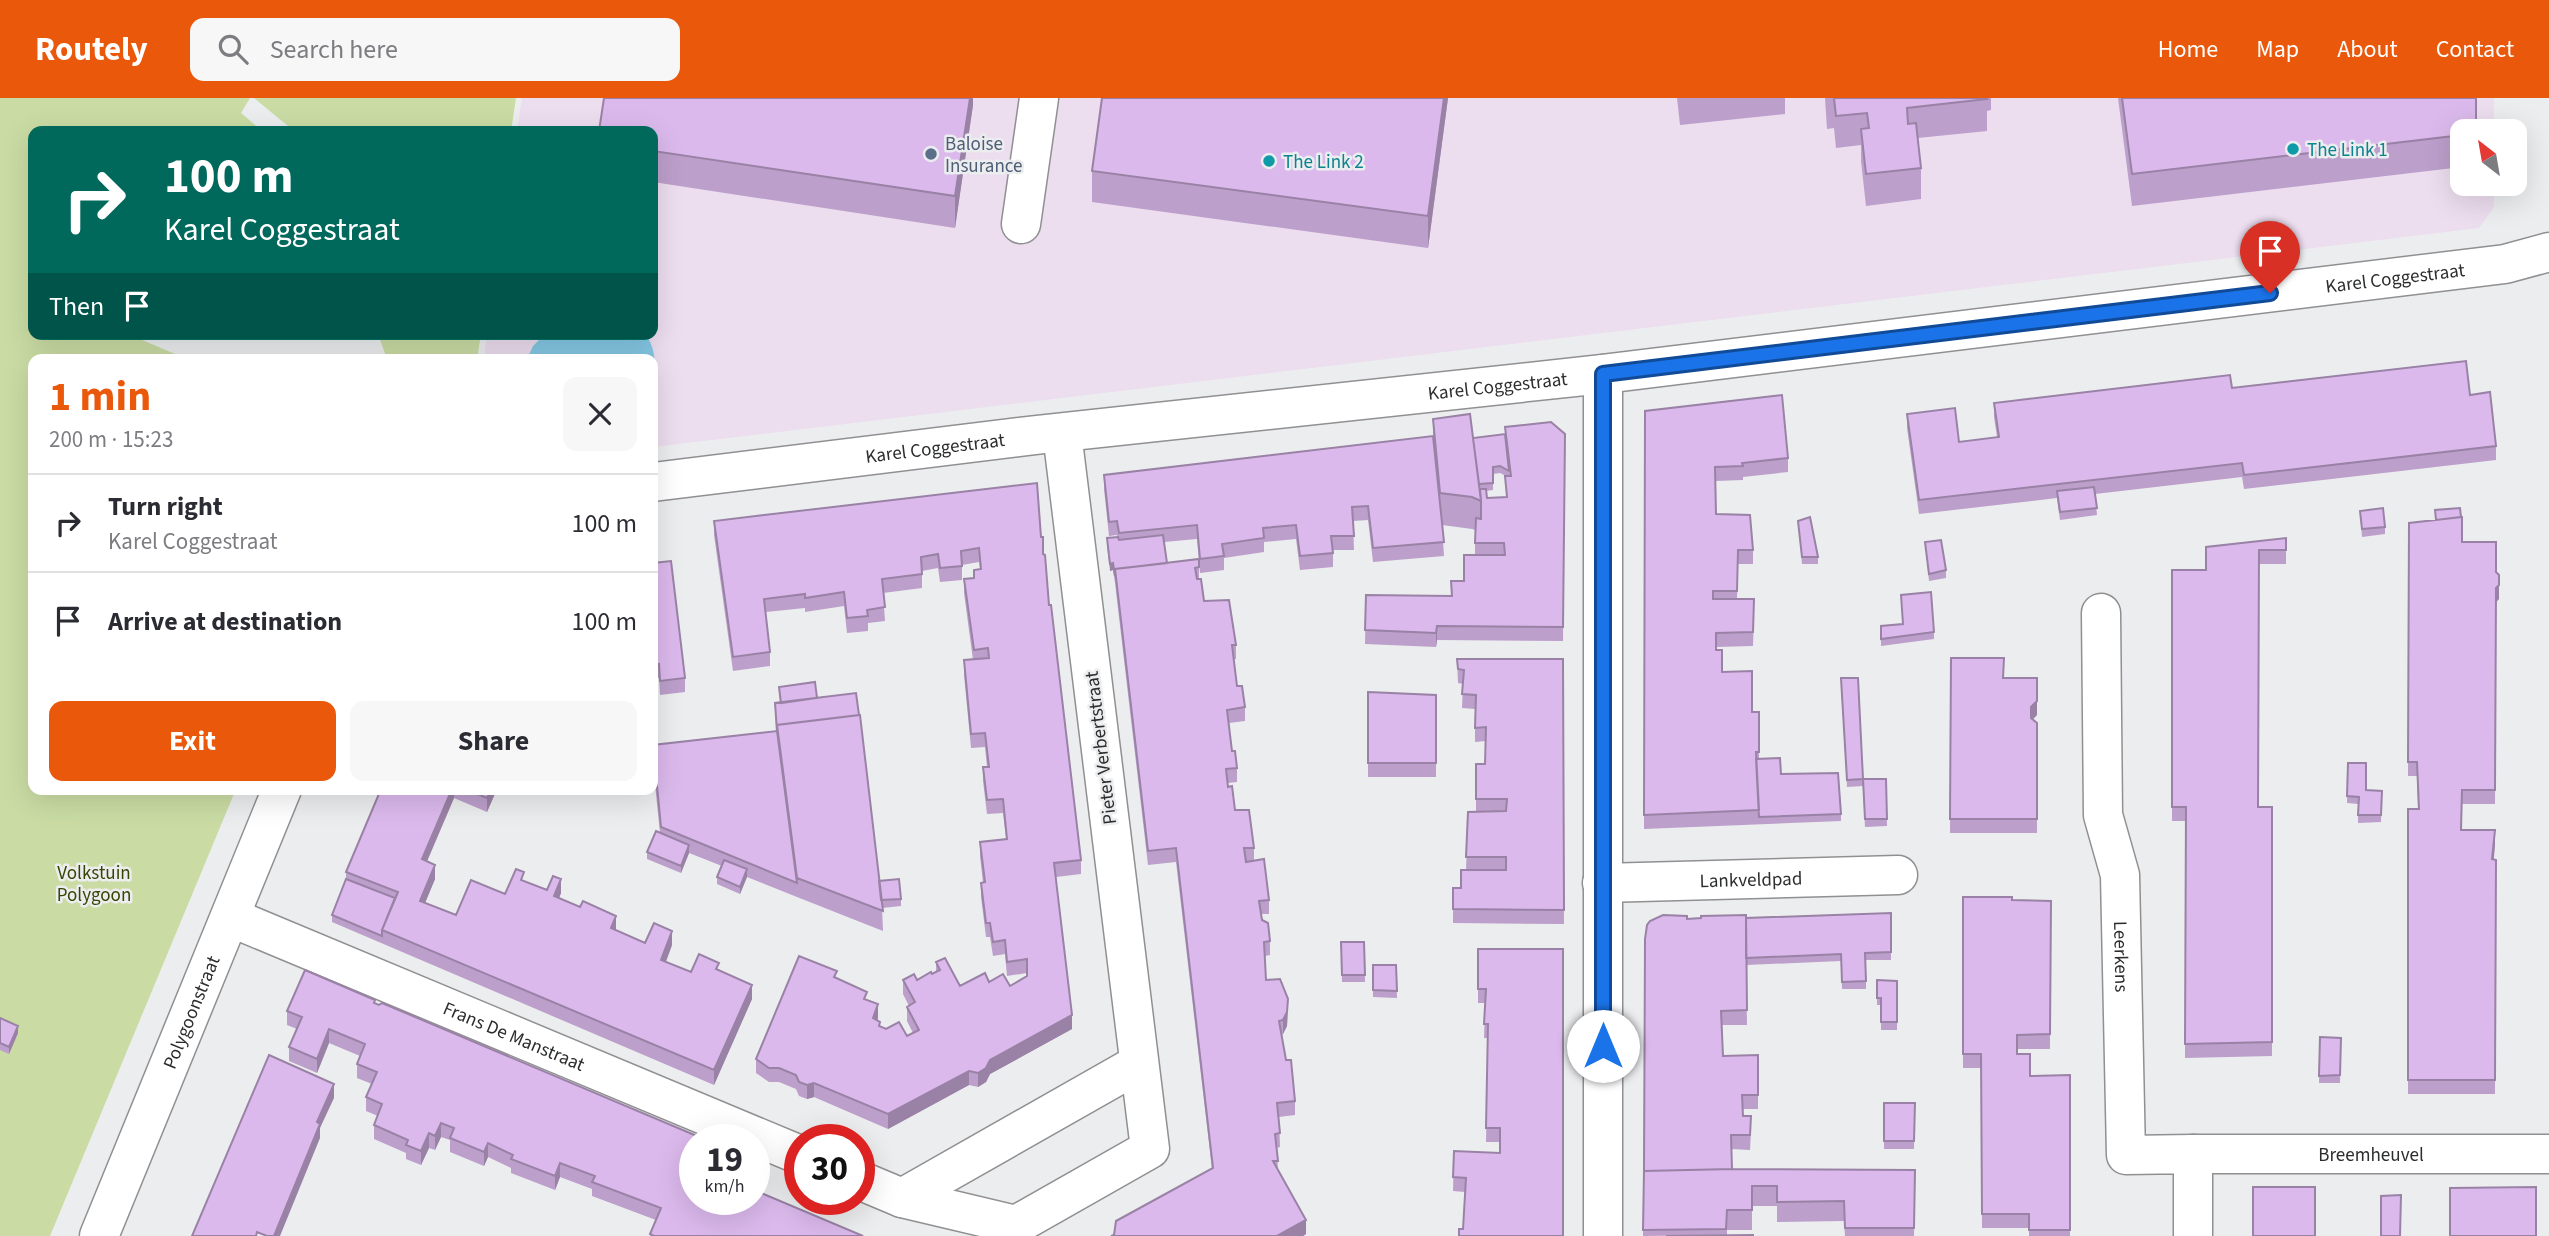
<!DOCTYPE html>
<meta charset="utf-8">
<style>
:root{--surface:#fff;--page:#f7f7f7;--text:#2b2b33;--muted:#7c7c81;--line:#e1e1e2;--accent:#ea580c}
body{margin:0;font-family:"Source Sans 3",sans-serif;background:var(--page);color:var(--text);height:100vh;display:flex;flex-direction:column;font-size:26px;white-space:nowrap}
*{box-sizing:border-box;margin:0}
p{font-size:23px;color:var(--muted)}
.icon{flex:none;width:38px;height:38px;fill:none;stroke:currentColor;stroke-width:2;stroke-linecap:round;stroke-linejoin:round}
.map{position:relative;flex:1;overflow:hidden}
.panel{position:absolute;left:28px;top:256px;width:630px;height:441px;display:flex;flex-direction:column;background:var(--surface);border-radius:14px;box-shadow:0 7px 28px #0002}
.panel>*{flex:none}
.banner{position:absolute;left:28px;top:28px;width:630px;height:214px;border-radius:14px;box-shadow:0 7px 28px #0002;background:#00695c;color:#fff;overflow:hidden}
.needle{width:46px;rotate:329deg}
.tools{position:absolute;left:2450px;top:21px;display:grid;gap:14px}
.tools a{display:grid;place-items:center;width:77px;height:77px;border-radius:14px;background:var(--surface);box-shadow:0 7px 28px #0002;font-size:35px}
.speed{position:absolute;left:679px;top:1026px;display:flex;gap:14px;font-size:35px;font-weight:700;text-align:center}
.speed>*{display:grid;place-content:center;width:91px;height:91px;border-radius:50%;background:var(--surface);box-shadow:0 7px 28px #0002;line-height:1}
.speed small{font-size:18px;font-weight:400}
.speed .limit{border:10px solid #d22;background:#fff;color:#111}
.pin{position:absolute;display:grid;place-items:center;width:60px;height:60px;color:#fff;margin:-72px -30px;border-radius:50% 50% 50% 0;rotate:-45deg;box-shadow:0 0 7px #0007}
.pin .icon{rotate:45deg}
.me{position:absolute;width:77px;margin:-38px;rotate:0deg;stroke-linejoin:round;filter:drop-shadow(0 0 5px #0008)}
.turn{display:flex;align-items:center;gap:24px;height:147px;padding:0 21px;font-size:32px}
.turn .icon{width:91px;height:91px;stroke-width:2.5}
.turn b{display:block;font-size:49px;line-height:60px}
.then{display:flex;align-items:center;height:66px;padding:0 21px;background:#0003;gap:14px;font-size:26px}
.round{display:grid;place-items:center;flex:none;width:74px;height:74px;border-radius:14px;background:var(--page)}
.summary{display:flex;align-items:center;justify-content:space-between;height:119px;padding:0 21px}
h1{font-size:42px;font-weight:700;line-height:52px;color:var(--accent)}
.primary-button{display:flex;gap:14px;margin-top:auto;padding:14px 21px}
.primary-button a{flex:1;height:80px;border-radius:14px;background:var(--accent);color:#fff;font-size:28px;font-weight:700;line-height:80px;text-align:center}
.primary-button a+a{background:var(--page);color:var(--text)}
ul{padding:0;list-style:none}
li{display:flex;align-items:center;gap:21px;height:98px;padding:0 21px;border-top:2px solid var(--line)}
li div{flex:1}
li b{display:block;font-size:26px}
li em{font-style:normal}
header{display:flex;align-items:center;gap:42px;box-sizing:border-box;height:98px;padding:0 35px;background:var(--accent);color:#fff}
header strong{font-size:33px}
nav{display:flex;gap:38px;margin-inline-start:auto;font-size:24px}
.search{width:490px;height:63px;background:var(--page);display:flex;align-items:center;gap:18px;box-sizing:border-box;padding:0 24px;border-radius:14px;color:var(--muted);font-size:26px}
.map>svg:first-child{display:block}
.commercial{fill:#ecddef}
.green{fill:#cadca4}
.water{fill:#84c7e4}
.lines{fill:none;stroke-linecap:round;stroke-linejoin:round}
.minor-casing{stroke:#909092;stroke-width:41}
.minor{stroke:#fff;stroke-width:38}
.wall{fill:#bc9fcb;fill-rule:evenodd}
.shaded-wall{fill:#9982a5}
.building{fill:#dbb9ec;stroke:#9982a5;stroke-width:2}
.route-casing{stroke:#114b97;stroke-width:18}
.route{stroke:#1a73e8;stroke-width:12}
.culture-dot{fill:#0f9aa8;stroke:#ecedef;stroke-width:2.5}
.service-dot{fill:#5c6f8a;stroke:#ecedef;stroke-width:2.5}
.labels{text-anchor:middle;stroke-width:5;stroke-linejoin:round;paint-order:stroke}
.service-label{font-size:19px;fill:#4e5e75;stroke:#ecedef;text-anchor:start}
.culture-label{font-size:19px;fill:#0d838f;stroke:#ecedef;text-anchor:start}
.street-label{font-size:19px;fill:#2c2d2d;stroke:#ecedef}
.park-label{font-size:19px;fill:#364501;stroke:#ecedef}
</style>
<header>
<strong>Routely</strong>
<div class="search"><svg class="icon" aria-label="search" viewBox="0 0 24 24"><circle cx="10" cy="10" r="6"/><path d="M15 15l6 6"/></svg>Search here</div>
<nav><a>Home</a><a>Map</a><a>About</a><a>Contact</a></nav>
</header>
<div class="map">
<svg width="2549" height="1138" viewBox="0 0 2549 1138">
<rect width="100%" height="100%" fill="#ecedef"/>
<!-- commercial -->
<path class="commercial" d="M522 0H2494V33H2462V86H2494V109L2479 130 653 349V261H484L487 236H653V33H517Z"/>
<!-- green -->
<path class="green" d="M0 0H250L241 15 262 33H33V236H128L187 261H33V691H236L50 1138H0Z
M254 0H516L511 33H294Z
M378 236H481L477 261H387Z"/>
<!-- water -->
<path class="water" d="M545 236H645C654 246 657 265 653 278V261H527L533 248Z"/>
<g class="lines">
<!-- minor casing -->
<g class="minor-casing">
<g id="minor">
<path d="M1021 126 1039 0"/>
<path d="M1603 276V1138"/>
<path id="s1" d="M653 384 1036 337 1603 276 2505 166 2549 154"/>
<path id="s2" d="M2101 515 2103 717 2120 777 2126 1057 2193 1056V1138"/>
<path id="s3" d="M1602 785 1898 777"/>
<path id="s4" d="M230 819 800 1057"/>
<path id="s5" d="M2193 1056H2549"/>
<path d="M859 1082 902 1100 1016 1127"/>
<path d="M902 1100 1138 966"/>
<path d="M1016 1127 1150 1051 1062 335"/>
<path id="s6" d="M99 1138 282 691"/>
</g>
</g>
<!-- minor -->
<use href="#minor" class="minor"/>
</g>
<!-- wall -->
<path class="wall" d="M973 0V7L955 130 653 84V33Z
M1448 0 1428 150 1092 104V73Z
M1677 0H1785V16L1680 27Z
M1825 0H1991V12L1987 13V33L1918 40 1921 70V101L1866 108 1861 63V47L1836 50 1834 30 1827 31Z
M2118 0H2476L2462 33V69L2132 108Z
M2232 290 2470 297 2496 348V362L2244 391 2242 379 2095 396 2097 417 2060 422 2057 400 1919 416 1907 330V316L1959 344 1997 339 1994 319V305Z
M1645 313 1788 360V374L1743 379V382L1716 383V416L1753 452V466H1738L1737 501 1754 515 1753 548 1716 549V552L1722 574 1752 614H1759V661L1841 716V723L1644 731Z
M1433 321 1473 340 1505 336V329L1565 336 1563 543 1437 542 1436 549 1365 546 1366 497 1451 498V483H1464L1475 457V432L1472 431 1442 427 1444 458 1373 464 1368 422 1353 423 1354 452H1333V469L1300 472 1296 441 1264 444V454L1224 460V472L1200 475 1197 441 1164 444 1167 465 1199 469V481L1204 503 1236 547V561H1234L1237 588 1245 609V623L1229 625 1232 653 1237 670V684L1228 685V689L1235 712 1254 750V762L1269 802V816H1261L1270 843V857L1265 858 1266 882 1288 915 1287 928 1283 936 1282 937 1286 962 1295 1003V1017L1279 1019 1280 1049 1277 1050 1278 1073 1306 1136 1303 1138H1111L1212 1071 1176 764 1148 767 1115 485 1113 472 1110 473 1107 448V440L1117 439V437L1109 438 1104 391V377L1433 338ZM1500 375 1506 378V399L1487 400 1486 393 1493 392V376Z
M2435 412 2462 444 2496 474 2499 501 2496 504 2495 706H2462V732L2495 746 2494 761 2496 762 2495 996H2408V711H2418L2417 678H2408L2409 425 2435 422Z
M2360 413 2385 429V436L2362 439Z
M714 423 1041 439 1081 762V776L1056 779 1072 931 990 976 986 984 978 989 969 987 888 1031 814 999 807 1001 799 998 796 991 779 984H769L756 975V961L837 880 867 902 878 920 877 922 880 929 907 938 913 935 907 923V909L909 908 903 896V882H917L932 876 936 874V864L960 888 989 884 1010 888 1027 878V875L1007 878 1005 856 993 858 990 839H986L981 799V785H983L980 758V744L1006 741 1003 715 987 716 983 683V669H987L985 649 971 650 964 577V562H973L964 495V481L974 480V472L980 471 979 464 962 467V482L940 484 938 470 922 473V490L883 495 885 523 868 525V533L847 535 844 508 805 514V510L766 514 770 554V568L733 573 714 437Z
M1798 423 1818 459V466H1802Z
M2286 440V466H2259L2258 709H2272V958L2185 960 2186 723H2172V472H2206Z
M1925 444 1946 472V480L1929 483Z
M653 465 685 580V594L660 597 659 580 653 581Z
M1881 528 1934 534V541L1881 548Z
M1951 560 2004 580 2037 617 2033 621 2037 625V735H1950Z
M1457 561H1563L1564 826 1453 825V790H1461L1466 772 1468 714H1476V666H1485L1486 643 1475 644V611L1462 610 1463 586 1458 585Z
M1841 587 1863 681H1886L1887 728 1865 729 1863 688 1847 689Z
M779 589 817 600 879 783 901 801V808L882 810 883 833 797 799 747 779 740 796 717 786V779L722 768 689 755 681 775 647 761V754L660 735 653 667V647L776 633 775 605H780Z
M1368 594 1436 597V679H1368Z
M2348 665 2366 692 2382 693 2381 724 2358 725V706L2347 705Z
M381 691H497L487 714 454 700 427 763 435 781 425 805 456 817 505 796 524 783 547 792 561 795 559 800 616 832V833L645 845 672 847 666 864 691 874 719 872 752 901 714 987 332 824V817L346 781V774Z
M1963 799 2012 802 2051 803 2050 951H2017V956L2030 978 2070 977V1138H2029V1130H1982L1981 970H1963Z
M1891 815V862H1866V891H1842L1841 863 1746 867 1747 927H1722L1723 958 1758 957V1011H1743V1018L1751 1032 1750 1052 1731 1051 1732 1071 1915 1072 1914 1138H1845L1844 1123 1777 1124V1108H1752V1132H1727V1137L1643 1138 1645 841 1687 821 1746 820Z
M1341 844H1364L1365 884H1342Z
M1478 851 1563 1138 1463 1131 1465 1094 1453 1093 1454 1053 1500 1055V1044H1486L1488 940H1484L1485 905H1478Z
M1373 867H1396L1397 900 1373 899Z
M1877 882 1897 883V932H1881V907H1877Z
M375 906 695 1101 863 1138H650L656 1122 592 1098V1091L560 1079 555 1092 511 1075V1070L488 1059 484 1068 450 1054V1042L441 1039 435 1052 429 1050 421 1067 406 1061V1055L374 1041V1027L378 1018 366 1013V999L372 986 357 980V966L360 958 329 945 317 975 289 963V949L297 931 287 927V913Z
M0 920 18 935 9 956 0 952Z
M2320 939 2341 940 2340 985H2319Z
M1884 1005H1915L1914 1051H1884Z"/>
<!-- shaded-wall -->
<path class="shaded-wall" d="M970 0H973V7L955 130V98Z
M1444 0H1448L1428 150V118Z
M1113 465V472L1110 473V466Z
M2499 487V501L2496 504 2495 706 2496 490Z
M1437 528V542L1436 549V535Z
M2037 603V617L2031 623V609Z
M452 691H454V700L422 775V761Z
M491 691H497L487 714V700Z
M2495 732V746L2492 775V761Z
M689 747V755L681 775V768Z
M435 767V781L420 817V803Z
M747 771V779L740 796V789Z
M561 781V795L554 812V798Z
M616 818V832L611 845V830Z
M672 833V847L661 876V862Z
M752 887V901L714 987V972Z
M1288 901 1287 928 1283 936V922Z
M878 906V920L873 934V920Z
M1072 917V931L990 976 986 984 978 989V975L990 962Z
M18 928V935L9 956V949Z
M329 931V945L317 975V961Z
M969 973V987L888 1031V1016Z
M814 985V999L807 1001V987Z
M334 986V1000L320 1030V1040L280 1138H274L317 1024Z
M441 1025V1039L435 1052V1038Z
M429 1035V1050L421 1067V1053Z
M488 1045V1059L484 1068V1054Z
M560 1065V1079L555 1092V1078Z
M1306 1122V1136L1303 1138H1277Z"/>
<!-- building -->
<path class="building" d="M604 0H970L955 98 653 53V33H599Z
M1102 0H1444L1428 118 1092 73Z
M1834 0H1986L1987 1 1907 10 1908 26 1916 25 1921 70 1866 76 1861 31 1869 30 1867 15 1836 18Z
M2122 0H2476V33H2462V37L2132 76Z
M2466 263 2470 297 2490 294 2496 348 2244 377 2242 365 1919 402 1907 316 1955 310 1959 344 1999 339 1994 305 2230 277 2232 290Z
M1782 297 1788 360 1742 365 1743 368 1715 369 1716 416 1750 417 1753 452H1738L1737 493H1713V501H1754L1753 534 1716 535V552H1722V574L1752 573V614H1759V654H1756L1759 712 1644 717 1645 313Z
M1470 316 1481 403 1472 399 1440 395 1433 321Z
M1551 324 1565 336 1563 529 1437 528 1436 535 1365 532 1366 497 1452 498 1451 483H1464V457H1505L1504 445H1475L1476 420 1481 421V403L1480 391H1486L1487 400 1507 399 1505 378H1511L1505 329Z
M1505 336 1509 373 1500 368 1493 369V385L1479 386 1473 340Z
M1433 338 1444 444 1373 450 1368 408 1352 409 1354 438H1331L1333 455 1300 458 1296 427 1263 430 1264 440 1222 446 1224 458 1200 461 1197 427 1119 435 1117 423 1109 424 1104 377Z
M1037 385 1041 439H1043V456L1045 457 1049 507H1051L1081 762 1054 765 1072 917 990 962 986 970 978 975 969 973 888 1016 814 985 807 987 799 984 796 977 779 970H769L756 961 799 858 837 873 834 879 867 894 864 901 878 906 873 920 880 924 879 928 886 931 899 924 907 938 919 932 907 909 915 904 903 882 914 876 917 882 931 874 932 876 940 872 936 864 945 860 960 888 985 875 989 884 1003 876 1010 888 1027 878V861L1007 864 1005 842 993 844 990 825H986L981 785 985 784 980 744 1007 741 1003 701 987 702 983 669H989L985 635 971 636 964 562 989 560 988 550 974 552 964 481 974 480V472L981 471 979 450 961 453 962 468 940 470 938 456 921 459 922 476 882 481 885 509 867 512 868 518 847 520 844 494 805 500V496L764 501 770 554 733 559 714 423Z
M2094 389 2097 410 2060 414 2057 393Z
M2383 410 2385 429 2362 431 2360 413Z
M2460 410 2461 419 2436 422 2435 412Z
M1810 419 1818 459H1802L1798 423Z
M2462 419V444H2496V474L2499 477V487L2496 490 2495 692H2462L2461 732H2495L2492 761 2496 762 2495 982H2408V711H2419L2417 664H2408L2409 425Z
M1163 437 1167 465 1115 471V478L1113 465 1110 466 1107 440 1118 439 1119 442Z
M2286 440V452H2259L2258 709H2272V944L2185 946 2186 709H2172V472H2206V449Z
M1941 442 1946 472 1929 476 1925 444Z
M1199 461V469L1195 470 1197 481H1201L1204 503 1229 502 1236 547H1232L1237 588H1242L1245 609 1227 612 1232 653H1235L1237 670 1226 671 1228 689 1232 688 1235 712H1249L1254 750H1244L1246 764 1264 761 1269 802 1259 803 1262 822 1268 825 1270 843 1264 844 1266 882 1280 881 1288 901 1287 914 1283 922 1279 923 1286 962H1291L1295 1003 1277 1005 1280 1035 1275 1036 1278 1063H1273L1306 1122 1277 1138H1111L1114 1137 1116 1123 1213 1070 1176 750 1148 753 1115 471Z
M671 463 685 580 660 583 659 566 653 567V465Z
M1931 494 1934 534 1881 541V528L1903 526 1901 497Z
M1951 560H2004L2003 580H2037V603L2031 609V620L2037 625V721H1950Z
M1457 561H1563L1564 812 1453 811V790H1461V772H1506V759H1466L1468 714 1506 713 1507 701H1476V666H1485L1486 629 1475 630 1476 597 1462 596 1464 572 1458 571Z
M1841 580H1858L1863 681 1847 682Z
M815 584 817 600 781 605 779 589Z
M1368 594 1436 597V665H1368Z
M856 595 859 617 777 627V633L775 605Z
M860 617 883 813 797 780 777 627Z
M777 633 797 785 661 729 653 647Z
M1780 660 1781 676 1838 675 1841 716 1759 719 1756 661Z
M2348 665H2366V692L2382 693 2381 717H2358L2359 699 2347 698Z
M1863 681H1886L1887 721H1865Z
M381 691H452L422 761 435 767 420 803 456 817 471 782 505 796 516 771 524 774 521 782 547 792 553 778 561 781 554 798 580 809 583 803 616 818 611 830 645 845 654 825 672 833 661 862 691 874 699 856 719 865 716 871 752 887 714 972 382 832 398 794 346 774Z
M466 691H491L487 700Z
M656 733 689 747 681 768 647 754Z
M724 762 747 771 740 789 717 779Z
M346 781 395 800 382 832V838L332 817Z
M899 781 901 801 881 802 879 783Z
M1963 799H2012V802L2051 803 2050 936 2017 937V956H2030V978L2070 977V1132H2029V1116H1982L1981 956H1963Z
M1891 815V854L1865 855 1866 883 1842 884 1841 856 1746 860V820Z
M1663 817 1687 818V821L1701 820V818L1746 817 1747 912 1721 913 1723 958 1758 957V997H1742L1743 1018H1751L1750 1037H1731L1732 1071 1644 1073 1645 841 1647 827 1650 823Z
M1341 844H1364L1365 877H1342Z
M1478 851H1563V1138H1459V1131H1463L1466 1080 1453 1079 1454 1053 1500 1055V1030H1486L1488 926H1484L1486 891H1478Z
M1373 867H1396L1397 893 1373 892Z
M305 872 375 902 374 905 379 907 382 905 704 1041H695V1101H754V1092L863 1138H654L650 1136 661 1110 592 1084 595 1078 560 1065 555 1078 511 1061 513 1057 488 1045 484 1054 450 1040 454 1030 441 1025 435 1038 429 1035 421 1053 406 1047 408 1042 374 1027 382 1006 366 999 377 974 357 966 365 946 329 931 317 961 289 949 302 919 287 913Z
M1877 882 1897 883V924H1881V900H1877Z
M0 920 18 928 9 949 0 945Z
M2320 939 2341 940 2340 977 2319 978Z
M269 957 334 986 317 1024 320 1026 274 1138H267L257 1134 256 1138H192Z
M1884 1005H1915L1914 1043H1884Z
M1732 1071 1915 1072 1914 1130H1845L1844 1103 1777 1104V1088H1752V1112H1727L1726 1131 1643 1132 1644 1073Z
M2253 1089H2315V1138H2253Z
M2536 1089V1138H2450V1090Z
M2401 1097 2400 1138H2381V1098Z
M1753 1137V1138H1666Z"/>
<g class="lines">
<!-- route casing -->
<g class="route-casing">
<path id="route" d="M1603 948V276L2270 195"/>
</g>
<!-- route -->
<use href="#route" class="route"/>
</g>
<!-- markers -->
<g class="culture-dot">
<circle cx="2293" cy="51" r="7"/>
<circle cx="1269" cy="63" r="7"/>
</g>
<circle class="service-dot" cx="931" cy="56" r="7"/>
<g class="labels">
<!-- service labels -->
<g class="service-label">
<text x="945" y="52">Baloise<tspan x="945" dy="22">Insurance</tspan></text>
</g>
<!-- culture labels -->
<g class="culture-label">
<text x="2307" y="58">The Link 1</text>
<text x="1283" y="70">The Link 2</text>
</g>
<!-- street labels -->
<g class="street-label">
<text dy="7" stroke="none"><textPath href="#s1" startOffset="1754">Karel Coggestraat</textPath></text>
<text dy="7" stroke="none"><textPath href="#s1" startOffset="850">Karel Coggestraat</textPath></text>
<text dy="7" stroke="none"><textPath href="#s1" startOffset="284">Karel Coggestraat</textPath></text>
<text transform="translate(1100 650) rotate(-97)" y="7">Pieter Verbertstraat</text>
<text dy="7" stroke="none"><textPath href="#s3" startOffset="149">Lankveldpad</textPath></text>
<text dy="7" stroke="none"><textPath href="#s2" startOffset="346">Leerkens</textPath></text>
<text dy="7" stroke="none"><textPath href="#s6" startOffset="242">Polygoonstraat</textPath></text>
<text dy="7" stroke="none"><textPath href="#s4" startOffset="308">Frans De Manstraat</textPath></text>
<text dy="7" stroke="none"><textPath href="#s5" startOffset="178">Breemheuvel</textPath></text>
</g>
<!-- park labels -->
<g class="park-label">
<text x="94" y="781">Volkstuin<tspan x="94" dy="22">Polygoon</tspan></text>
</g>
</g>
</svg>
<div class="tools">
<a><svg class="needle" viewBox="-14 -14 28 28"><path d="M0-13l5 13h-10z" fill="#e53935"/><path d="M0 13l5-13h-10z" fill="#7c7c81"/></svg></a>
</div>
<div class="speed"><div>19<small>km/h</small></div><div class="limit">30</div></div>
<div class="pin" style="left:2270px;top:195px;background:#d93025"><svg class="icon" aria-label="arrive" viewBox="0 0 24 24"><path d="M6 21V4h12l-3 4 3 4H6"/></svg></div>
<svg class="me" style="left:1603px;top:948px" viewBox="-20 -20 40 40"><circle r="19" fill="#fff"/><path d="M0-13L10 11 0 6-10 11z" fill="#1a73e8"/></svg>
<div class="banner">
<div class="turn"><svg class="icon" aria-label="right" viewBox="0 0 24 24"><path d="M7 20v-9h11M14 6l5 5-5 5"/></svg><div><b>100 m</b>Karel Coggestraat</div></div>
<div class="then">Then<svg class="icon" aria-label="arrive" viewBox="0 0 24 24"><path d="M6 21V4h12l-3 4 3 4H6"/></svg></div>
</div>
<section class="panel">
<div class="summary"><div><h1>1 min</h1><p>200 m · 15:23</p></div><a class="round"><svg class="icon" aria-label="close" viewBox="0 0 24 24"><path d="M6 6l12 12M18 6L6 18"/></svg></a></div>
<ul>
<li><svg class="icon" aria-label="right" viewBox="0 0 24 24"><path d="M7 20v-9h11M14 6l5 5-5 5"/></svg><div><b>Turn right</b><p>Karel Coggestraat</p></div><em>100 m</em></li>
<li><svg class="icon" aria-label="arrive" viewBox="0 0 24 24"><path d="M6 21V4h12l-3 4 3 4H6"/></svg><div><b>Arrive at destination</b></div><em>100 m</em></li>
</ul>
<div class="primary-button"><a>Exit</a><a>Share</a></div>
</section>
</div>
